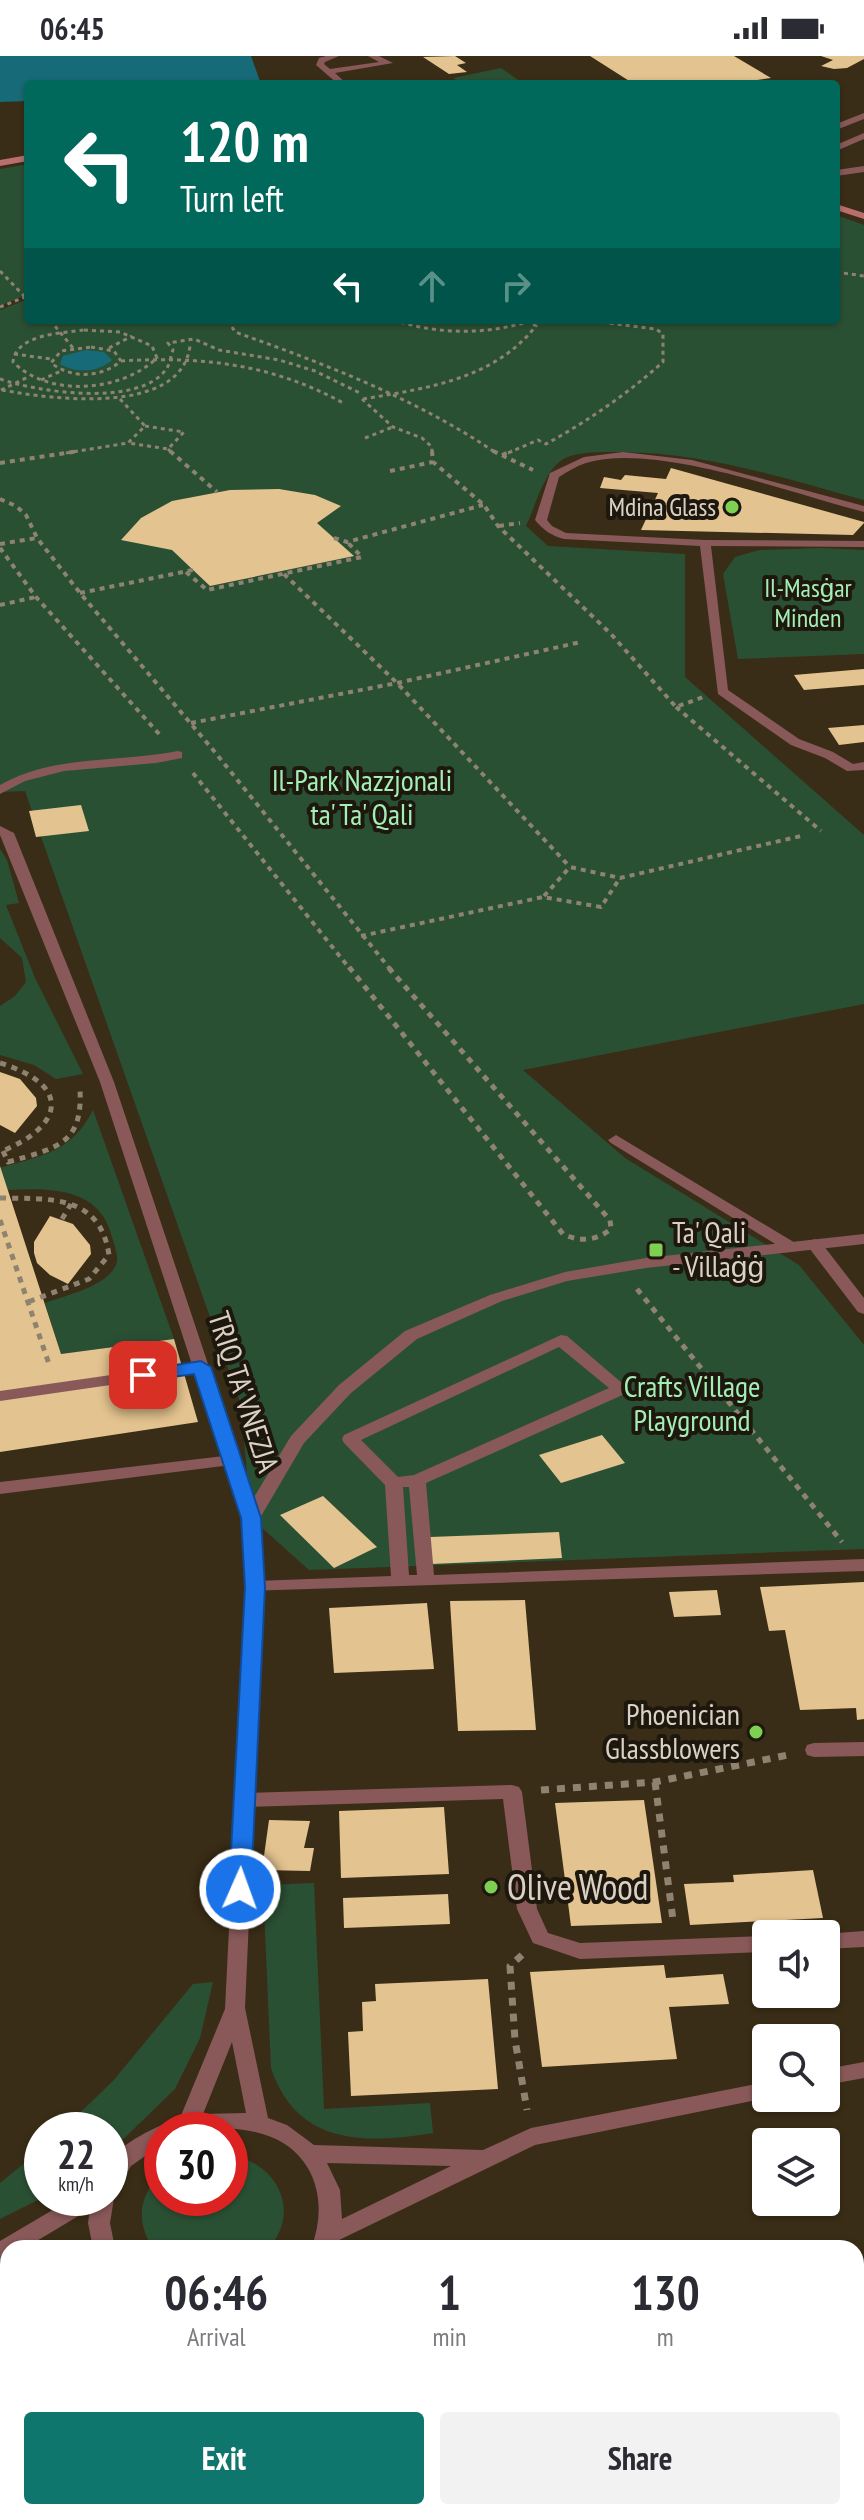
<!DOCTYPE html>
<meta charset="utf-8">
<style>
:root{--surface:#fff;--page:#f2f2f3;--text:#2b2b33;--muted:#7c7c81;--accent:#0f766e}
body{margin:0;font-family:"PT Sans Narrow",sans-serif;background:var(--page);color:var(--text);height:100vh;display:flex;flex-direction:column;font-size:30px;white-space:nowrap}
*{box-sizing:border-box;margin:0}
p{font-size:26px;color:var(--muted)}
.icon{flex:none;width:44px;height:44px;fill:none;stroke:currentColor;stroke-width:2;stroke-linecap:round;stroke-linejoin:round}
.map{position:relative;flex:1;overflow:hidden}
.details{position:absolute;left:0px;top:2184px;width:864px;height:280px;display:flex;flex-direction:column;background:var(--surface);border-radius:24px 24px 0 0;box-shadow:0 2px 6px #0004}
.details>*{flex:none}
.hud{position:absolute;left:24px;top:24px;width:816px;height:244px;border-radius:8px;box-shadow:0 2px 6px #0004;background:#00695c;color:#fff;overflow:hidden}
.buttons{position:absolute;left:752px;top:1864px;display:grid;gap:16px}
.buttons a{display:grid;place-items:center;width:88px;height:88px;border-radius:8px;background:var(--surface);box-shadow:0 2px 6px #0004;font-size:40px}
.speed{position:absolute;left:24px;top:2056px;display:flex;gap:16px;font-size:40px;font-weight:700;text-align:center}
.speed>*{display:grid;place-content:center;width:104px;height:104px;border-radius:50%;background:var(--surface);box-shadow:0 2px 6px #0004;line-height:1}
.speed small{font-size:20px;font-weight:400}
.speed .limit{border:12px solid #d22;background:#fff;color:#111}
.pin{position:absolute;display:grid;place-items:center;width:68px;height:68px;color:#fff;margin:-34px;border-radius:16px;box-shadow:0 4px 12px #0006}
.me{position:absolute;width:88px;margin:-44px;rotate:2deg;stroke-linejoin:round;filter:drop-shadow(0 0 6px #0008)}
.turn{display:flex;align-items:center;gap:28px;height:168px;padding:0 24px;font-size:36px}
.turn .icon{width:104px;height:104px;stroke-width:2.5}
.turn b{display:block;font-size:56px;line-height:68px}
.lanes{display:flex;align-items:center;height:76px;padding:0 24px;background:#0003;justify-content:center;gap:40px;direction:ltr}
.lanes .off{opacity:.35}
.eta{display:flex;justify-content:space-evenly;align-items:center;height:136px;text-align:center}
.eta b{font-size:48px;font-weight:700;line-height:56px}
.button{display:flex;gap:16px;margin-top:auto;padding:16px 24px}
.button a{flex:1;height:92px;border-radius:8px;background:var(--accent);color:#fff;font-size:32px;font-weight:700;line-height:92px;text-align:center}
.button a+a{background:var(--page);color:var(--text)}
.status{display:flex;justify-content:space-between;align-items:center;height:56px;padding:0 40px;background:var(--surface);direction:ltr}
.status svg{height:22px;fill:currentColor}
.map>svg:first-child{display:block}
.green{fill:#2a5034}
.water{fill:#176b78}
.building{fill:#e3c38f}
.lines{fill:none;stroke-linecap:round;stroke-linejoin:round}
.path-far3{stroke:#8e8371;stroke-width:3;stroke-dasharray:4 4;stroke-linecap:butt}
.path-far2{stroke:#8e8371;stroke-width:4;stroke-dasharray:5 5;stroke-linecap:butt}
.path-far1{stroke:#8e8371;stroke-width:5;stroke-dasharray:6 6;stroke-linecap:butt}
.path{stroke:#8e8371;stroke-width:7;stroke-dasharray:8 8;stroke-linecap:butt}
.lane{fill:#885958;fill-rule:evenodd}
.street{fill:#885958;fill-rule:evenodd}
.secondary{fill:#b96f6e;fill-rule:evenodd}
.route{fill:#1a73e8;stroke:#114b97;stroke-width:2}
.poi-dot{fill:#7ed053;stroke:#1d170d;stroke-width:3}
.labels{text-anchor:middle;stroke-width:8;stroke-linejoin:round;paint-order:stroke}
.far-poi-label{font-size:26px;fill:#dad1c4;stroke:#1d170d;text-anchor:end}
.far-park-label{font-size:26px;fill:#a3eeb5;stroke:#1d170d}
.park-label{font-size:30px;fill:#a3eeb5;stroke:#1d170d}
.poi-label{font-size:30px;fill:#dad1c4;stroke:#1d170d;text-anchor:start}
.street-label{font-size:30px;fill:#dad1c4;stroke:#1d170d}
.near-poi-label{font-size:36px;fill:#dad1c4;stroke:#1d170d;text-anchor:start}
</style>
<div class="status"><b>06:45</b><svg viewBox="0 0 49 12"><path d="M0 12V9h3v3zM5 12V6h3v6zM10 12V3h3v9zM15 12V0h3v12zM26 1h20v11H26zM47 4h2v5h-2z"/></svg></div>
<div class="map">
<svg width="864" height="2464" viewBox="0 0 864 2464">
<rect width="100%" height="100%" fill="#3a2d17"/>
<!-- green -->
<path class="green" d="M501 12 524 28H462L453 22Z
M28 108V238L0 250V113Z
M836 159 864 169V444C783 422 704 396 619 396 603 396 581 395 565 402 545 412 535 451 526 470L548 490 685 498V621L864 779V948L523 1014 625 1102 799 1209 864 1289V1493L309 1514 251 1462 241 1349 25 735 0 736V254L28 243V264H836Z
M821 492 864 494V598L738 603 723 518 735 501 759 494Z
M0 793 7 804 19 847 6 849 35 922 83 1018 56 1023 34 1009 0 999V950L15 940 26 926 22 902 0 882Z
M93 1054 174 1283 61 1298 45 1247C64 1240 113 1229 117 1205 118 1198 114 1188 112 1181 100 1131 50 1132 6 1134L0 1112C41 1100 72 1096 93 1054Z
M314 1827 324 2053 430 2047 433 2077C365 2088 297 2090 271 2012L263 1829Z
M213 1926 200 1982 175 2033 110 2096V2074H62L113 2025 193 1928Z
M42 2093V2142L0 2163V2127Z
M230 2099C276 2106 302 2154 269 2192H153C136 2167 138 2138 162 2118V2142H230Z
M8 2233V2343L0 2346V2234Z"/>
<!-- water -->
<path class="water" d="M0 0H251L261 28H28V45L0 46Z
M86 294 104 296 112 304C98 317 75 317 60 308L63 300Z"/>
<!-- building -->
<path class="building" d="M455 0 466 7 457 9 467 16 449 18 423 1Z
M590 0H734L771 22 730 28 714 24 688 28H634Z
M821 0H864V3L847 12 834 13 821 10 833 4Z
M671 412 864 466V467L853 479 641 474 658 437 600 432 604 421 621 424 625 419 666 423Z
M279 433 315 439 341 450 317 467 354 500 210 530 172 494 121 484 141 462 172 445 230 434Z
M864 613V629L804 634 794 619Z
M864 669V686L839 689 828 672Z
M81 749 89 775 36 781 29 755Z
M0 1016 20 1023 36 1042 37 1050 15 1077 0 1069Z
M0 1110 61 1298 174 1283 198 1366 0 1396Z
M50 1160 73 1168 90 1189 91 1198 68 1228 50 1219 37 1207 34 1197V1186Z
M602 1379 625 1407 561 1427 539 1399Z
M323 1440 377 1491 334 1512 280 1459Z
M559 1476 562 1502 432 1508 430 1481Z
M864 1526V1663L857 1664 856 1652 800 1654 785 1574 769 1575 760 1531Z
M717 1534 721 1559 674 1561 669 1536Z
M525 1544 536 1674 458 1675 450 1545Z
M427 1547 434 1613 334 1617 329 1552Z
M644 1744 662 1867 571 1870 555 1747Z
M444 1751 449 1818 341 1822 339 1755Z
M269 1764 310 1765 304 1792H314L310 1815 262 1814Z
M813 1814 823 1862 690 1869 684 1828 734 1826 733 1819Z
M448 1838 450 1868 344 1872 343 1842Z
M664 1909 666 1922 723 1918 729 1948 669 1951 677 2003 542 2011 530 1916Z
M488 1923 498 2033 351 2040 348 1976 363 1975 362 1946 376 1945 375 1928Z"/>
<g class="lines">
<!-- path-far3 -->
<path class="path-far3" d="M0 215 28 244
M836 216 864 220
M0 251 25 241
M50 264 73 292
M228 264 235 276C325 308 417 343 496 397
M393 264C440 279 487 279 534 264
M84 274 120 276 152 290 157 302C121 336 49 342 13 306 16 278 62 277 84 274Z
M91 291 114 295 121 305C101 322 72 323 51 307L61 295Z
M109 292 132 280
M14 298 51 303
M121 305C202 300 273 308 345 348
M0 323C37 336 141 352 167 312 170 307 171 299 173 294L168 287 194 283 219 294 279 304 315 315 360 337
M41 324 61 315
M1 334 28 321
M2 334C50 343 181 361 190 290
M120 343 145 370
M362 343 393 371 422 382 432 391V397
M363 343C427 332 493 324 536 270L529 266
M145 370 184 376 168 393 128 387Z
M365 382 393 371
M168 393 172 397
M66 397 128 387
M508 397 538 384 546 388C588 365 627 338 663 306V278L656 273 584 264"/>
<!-- path-far2 -->
<path class="path-far2" d="M170 395 217 436
M432 395 433 406 484 449 498 470 611 578 676 651 703 641
M493 395 533 414
M502 399 512 395
M0 407 79 395
M390 415 433 406
M0 443 16 450 26 459 37 482 80 537 214 695 390 913
M499 470 520 467
M334 482 347 486 483 449
M0 488 37 482
M0 492 36 541 160 679
M186 516 207 534 362 501 347 486
M284 518 397 627 570 811
M80 537 193 514
M0 549 36 541
M676 651 821 775
M191 667 397 627 581 586
M193 717 350 913
M544 840 570 811 620 822 801 780
M361 880 543 841 601 851 620 822"/>
<!-- path-far1 -->
<path class="path-far1" d="M349 911 563 1178C580 1186 596 1185 611 1173L610 1164 388 911
M0 1007C72 1029 65 1070 0 1096
M3 1095 8 1106C56 1092 83 1089 80 1033
M0 1142C50 1143 100 1138 109 1199L89 1223 28 1246
M62 1163 71 1148
M0 1164 50 1311
M637 1233 842 1486"/>
<!-- path -->
<path class="path" d="M655 1726 673 1864
M541 1734 655 1726 788 1699
M522 1899 510 1910 515 1984 527 2054"/>
<!-- lane -->
<path class="lane" d="M326 0H339L325 6 324 8 330 13 379 6 368 0H379L393 7 335 17 347 28H338L316 9 319 2Z
M864 77V83L836 95V89Z
M864 110V116L836 120V114Z
M623 396 692 404 864 450V456C794 438 655 386 586 407 577 410 568 415 559 421L547 464 552 470 566 477 705 484 864 485V491L711 490 728 634 799 683 833 696 853 708 864 706V714L847 715 825 702 791 689 718 638 700 490 564 483C552 480 543 474 535 464L550 417 584 401Z
M178 695 182 696V702L156 707 64 715 25 725 0 738V729C55 698 118 707 178 695Z
M616 1079 797 1188 799 1191 791 1196 785 1194 611 1087 608 1084Z
M814 1183 820 1185 864 1242V1258L858 1256 806 1188Z
M561 1279 567 1280 629 1333 627 1337 426 1427 434 1519 864 1503V1515L249 1535 246 1531 249 1527 255 1525 391 1520 385 1429 344 1387 342 1383 344 1379ZM559 1291 609 1332 414 1419 398 1421 361 1384ZM403 1431H409L417 1519H409Z
M201 1306 209 1311 207 1315 0 1345V1335Z
M233 1399 242 1404 239 1408 0 1438V1426Z
M864 1686V1700L814 1701 807 1699 805 1694 807 1689 814 1687Z
M512 1729 519 1731 522 1736 537 1853 548 1877 580 1887 766 1880V1896L580 1903 533 1887 517 1853 503 1743 243 1751 236 1749 233 1744 236 1739 243 1737Z
M864 1875V1891L826 1893 824 1878Z"/>
<!-- street -->
<path class="street" d="M864 57V63L836 74V68Z
M0 770 14 777 114 1026 253 1443 291 1380 339 1329 405 1275 490 1239 565 1216 646 1202 864 1178V1188L646 1212 567 1225 502 1245 417 1283 351 1337 304 1387 260 1462 264 1531 245 1952 268 2062 287 2069 314 2089 483 2094 531 2072 766 2026 767 2042 535 2089 335 2186 333 2192H311C331 2142 312 2088 255 2076 226 2069 192 2074 162 2074V2088L131 2110 118 2131 110 2134C110 2126 108 2115 110 2107 115 2089 163 2067 180 2062L225 1953 246 1531 242 1462 100 1026 0 779ZM232 1986 246 2057 203 2058ZM327 2107 451 2110 342 2163 340 2134Z
M864 2006V2022L826 2029V2013Z
M111 2136 114 2142 110 2167 115 2192H93L88 2167 90 2153 25 2192H8V2202L0 2205V2185L73 2142H110Z
M144 2456H168L166 2464H142Z"/>
<!-- secondary -->
<path class="secondary" d="M28 99V105L0 110V104Z
M836 148 864 157V163L836 154Z"/>
</g>
<!-- route -->
<path class="route" d="M201 1305 211 1311 261 1462 265 1531 251 1833 248 1839 240 1842 232 1839 229 1833 245 1531 241 1462 194 1318 143 1325 134 1319 143 1314Z"/>
<!-- markers -->
<g class="poi-dot">
<circle cx="732" cy="451" r="8"/>
<rect x="648" y="1186" width="16" height="16" rx="4"/>
<circle cx="756" cy="1676" r="8"/>
<circle cx="491" cy="1831" r="8"/>
</g>
<g class="labels">
<!-- far-poi labels -->
<g class="far-poi-label">
<text x="716" y="460">Mdina Glass</text>
</g>
<!-- far-park labels -->
<g class="far-park-label">
<text x="808" y="541">Il-Masġar<tspan x="808" dy="30">Minden</tspan></text>
</g>
<!-- park labels -->
<g class="park-label">
<text x="362" y="735">Il-Park Nazzjonali<tspan x="362" dy="34">ta' Ta' Qali</tspan></text>
<text x="692" y="1341">Crafts Village<tspan x="692" dy="34">Playground</tspan></text>
</g>
<!-- poi labels -->
<g class="poi-label">
<text x="672" y="1187">Ta' Qali<tspan x="672" dy="34">- Villaġġ</tspan></text>
<text x="740" y="1669" text-anchor="end">Phoenician<tspan x="740" dy="34">Glassblowers</tspan></text>
</g>
<!-- street labels -->
<g class="street-label">
<text transform="translate(243 1336) rotate(72)" y="10">TRIQ TA' VNEZJA</text>
</g>
<!-- near-poi labels -->
<g class="near-poi-label">
<text x="507" y="1844">Olive Wood</text>
</g>
</g>
</svg>
<div class="buttons">
<a><svg class="icon" aria-label="sound" viewBox="0 0 24 24"><path d="M4 9h4l5-4v14l-5-4H4zM17 9q2 3 0 6"/></svg></a>
<a><svg class="icon" aria-label="search" viewBox="0 0 24 24"><circle cx="10" cy="10" r="6"/><path d="M15 15l6 6"/></svg></a>
<a><svg class="icon" aria-label="layers" viewBox="0 0 24 24"><path d="M12 4l9 5-9 5-9-5zM3 14l9 5 9-5"/></svg></a>
</div>
<div class="speed"><div>22<small>km/h</small></div><div class="limit">30</div></div>
<div class="pin" style="left:143px;top:1319px;background:#d93025"><svg class="icon" aria-label="arrive" viewBox="0 0 24 24"><path d="M6 21V4h12l-3 4 3 4H6"/></svg></div>
<svg class="me" style="left:240px;top:1833px" viewBox="-20 -20 40 40"><circle r="17" fill="#1a73e8" stroke="#fff" stroke-width="3"/><path d="M0-11L8 9 0 5-8 9z" fill="#fff"/></svg>
<div class="hud">
<div class="turn"><svg class="icon" aria-label="left" viewBox="0 0 24 24"><path d="M17 20v-9H6M10 6l-5 5 5 5"/></svg><div><b>120 m</b>Turn left</div></div>
<div class="lanes"><svg class="icon" aria-label="left" viewBox="0 0 24 24"><path d="M17 20v-9H6M10 6l-5 5 5 5"/></svg><svg class="icon off" aria-label="ahead" viewBox="0 0 24 24"><path d="M12 20V5M6 11l6-6 6 6"/></svg><svg class="icon off" aria-label="right" viewBox="0 0 24 24"><path d="M7 20v-9h11M14 6l5 5-5 5"/></svg></div>
</div>
<section class="details">
<div class="eta">
<div><b>06:46</b><p>Arrival</p></div>
<div><b>1</b><p>min</p></div>
<div><b>130</b><p>m</p></div>
</div>
<div class="button"><a>Exit</a><a>Share</a></div>
</section>
</div>
